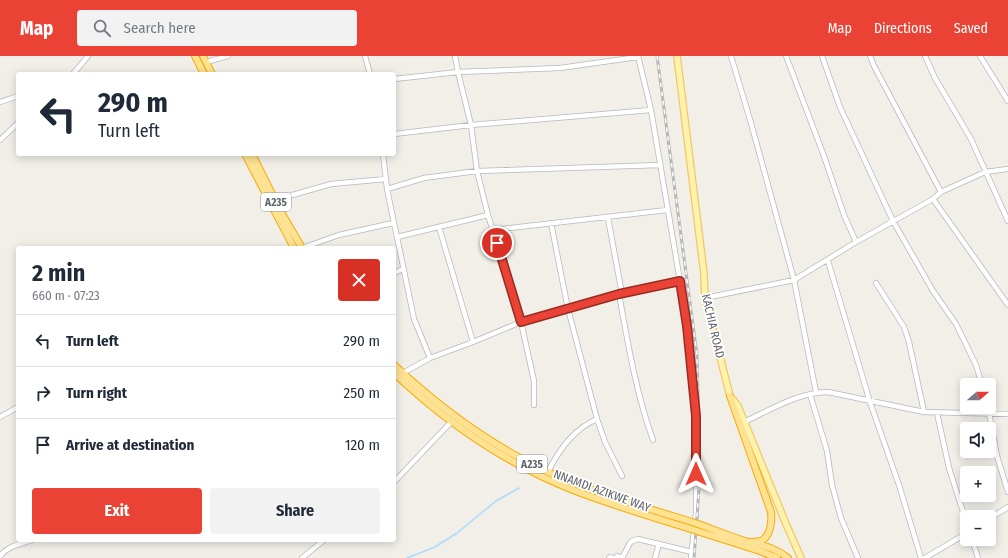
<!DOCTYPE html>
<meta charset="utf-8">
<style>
:root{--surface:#fff;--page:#f2f2f3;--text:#1f2937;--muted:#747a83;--line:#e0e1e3;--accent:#ea4335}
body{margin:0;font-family:"Fira Sans Condensed",sans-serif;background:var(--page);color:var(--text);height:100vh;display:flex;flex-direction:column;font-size:15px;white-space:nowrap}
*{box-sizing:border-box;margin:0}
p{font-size:13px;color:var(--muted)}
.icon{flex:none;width:22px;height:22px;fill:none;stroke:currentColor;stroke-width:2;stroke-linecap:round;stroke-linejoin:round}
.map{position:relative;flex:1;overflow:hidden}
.side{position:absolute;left:16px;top:190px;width:380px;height:296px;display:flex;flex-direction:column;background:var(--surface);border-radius:4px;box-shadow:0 2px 10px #0003}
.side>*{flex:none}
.top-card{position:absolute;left:16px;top:16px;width:380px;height:84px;border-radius:4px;box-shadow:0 2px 10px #0003;background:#fff;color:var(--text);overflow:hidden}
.needle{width:26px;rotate:70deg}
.fabs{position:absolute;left:960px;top:322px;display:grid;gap:8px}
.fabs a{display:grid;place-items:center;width:36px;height:36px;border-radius:4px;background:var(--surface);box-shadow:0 2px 10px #0003;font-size:20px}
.pin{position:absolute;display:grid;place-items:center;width:34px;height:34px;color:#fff;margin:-17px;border:2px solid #fff;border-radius:50%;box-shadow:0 1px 4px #0007}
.me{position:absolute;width:44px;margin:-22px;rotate:0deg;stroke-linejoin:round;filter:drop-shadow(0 0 3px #0008)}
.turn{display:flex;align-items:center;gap:14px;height:84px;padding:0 16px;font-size:18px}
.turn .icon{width:52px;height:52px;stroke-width:2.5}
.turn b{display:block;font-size:28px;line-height:34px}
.round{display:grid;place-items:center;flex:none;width:42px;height:42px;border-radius:4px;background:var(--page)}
.headline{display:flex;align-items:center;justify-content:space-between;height:68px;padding:0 16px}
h1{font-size:24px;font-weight:700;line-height:30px}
.primary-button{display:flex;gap:8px;margin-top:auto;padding:8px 16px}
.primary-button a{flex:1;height:46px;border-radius:4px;background:var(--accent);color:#fff;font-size:16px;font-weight:700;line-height:46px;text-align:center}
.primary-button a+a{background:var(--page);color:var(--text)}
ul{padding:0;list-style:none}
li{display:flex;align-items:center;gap:12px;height:52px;padding:0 16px;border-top:1px solid var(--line)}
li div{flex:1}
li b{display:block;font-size:15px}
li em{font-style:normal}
header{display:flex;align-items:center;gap:24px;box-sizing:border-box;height:56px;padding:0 20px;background:var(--accent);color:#fff}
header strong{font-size:19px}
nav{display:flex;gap:22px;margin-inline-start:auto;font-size:14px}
.search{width:280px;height:36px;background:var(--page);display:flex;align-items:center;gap:10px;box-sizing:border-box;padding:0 14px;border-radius:4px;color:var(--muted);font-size:15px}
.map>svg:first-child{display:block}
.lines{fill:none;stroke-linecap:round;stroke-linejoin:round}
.stream{stroke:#aadaff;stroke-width:1.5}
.minor-casing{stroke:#b5b8bc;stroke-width:6}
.major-casing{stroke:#f2c960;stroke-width:8}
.highway-casing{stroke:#f9ab00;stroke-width:8}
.minor{stroke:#fff;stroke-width:4.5}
.major{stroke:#fff2af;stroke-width:5.5}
.highway{stroke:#fde293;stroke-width:6}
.rail-casing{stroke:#b6b7b8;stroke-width:3}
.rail{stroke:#fff;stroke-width:1.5;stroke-dasharray:4.5;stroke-linecap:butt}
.highway-bridge-casing{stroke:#f9ab00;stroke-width:8;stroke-linecap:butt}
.highway-bridge{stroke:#fde293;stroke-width:6}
.route-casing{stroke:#982c22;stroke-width:10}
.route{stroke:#ea4335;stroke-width:7}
.labels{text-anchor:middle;stroke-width:3.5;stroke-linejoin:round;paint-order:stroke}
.shield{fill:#fff;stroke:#8f9295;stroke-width:1}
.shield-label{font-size:11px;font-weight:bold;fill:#5f6368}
.street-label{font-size:12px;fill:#5f6368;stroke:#fff}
</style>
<header>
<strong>Map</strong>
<div class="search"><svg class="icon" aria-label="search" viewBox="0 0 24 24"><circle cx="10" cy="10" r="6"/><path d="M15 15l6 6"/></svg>Search here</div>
<nav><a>Map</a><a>Directions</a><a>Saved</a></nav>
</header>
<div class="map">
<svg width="1008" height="502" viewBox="0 0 1008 502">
<rect width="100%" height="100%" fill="#f1efe8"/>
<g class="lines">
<!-- stream -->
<path class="stream" d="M407 502 435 491 457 477 496 445 519 432"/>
<!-- minor casing -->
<g class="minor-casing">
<path id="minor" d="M365 0 370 18
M455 0 458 16 471 69 477 115 488 159 521 266 534 325V349
M638 0 651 54 680 225 687 270 696 359V457L691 502
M731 0 751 67 794 224 816 336
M786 0 824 100 844 159 856 186
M822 0 840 51 893 165 933 235 956 268 976 309 982 329
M870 0 874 10 941 136
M925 0 935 22 971 83 1008 165
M980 0 1008 45
M206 6 228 0
M73 18 88 0
M394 23 458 16 560 12 638 1
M0 46 18 40
M394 78 471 69 651 54
M0 84 18 67
M383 98 387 133 414 263 430 302
M387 133 424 122 477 115 660 109
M933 143 1008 249
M275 144 331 128 386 123
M608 162 622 238
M551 167 568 253 597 363 605 386 622 420
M439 171 473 286
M493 174 667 154
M397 181 488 159
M302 192 339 179 393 167
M828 205 870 346 899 429 921 502
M394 217 403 213
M876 227 904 271 909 286 924 356
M619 238C628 288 636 337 653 384
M705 242 794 224 856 186 933 143 941 136 985 116 1008 113
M403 317 430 302 473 286 521 266 619 238 680 225
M810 338 827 395 832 429 841 462 858 502
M988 351 997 400 1008 436
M937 357 949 412 967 468
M0 361 18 351
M744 366C770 354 799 336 828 336L924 356 1008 358
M548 416C559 393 574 373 597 363
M394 426 452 365
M989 463 1008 451
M972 483 978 502
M0 500C8 490 20 488 32 484
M302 502 324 484
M609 502 610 501 613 502
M617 502V500L622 502 630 487 632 485 638 483 692 496
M655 502 659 488
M925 502 967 477"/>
</g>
<!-- major casing -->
<g class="major-casing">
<path id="major" d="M677 0 704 218 705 242 730 340 738 350 786 468 801 502"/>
</g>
<!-- highway casing -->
<g class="highway-casing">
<path id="highway" d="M195 0 204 18
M203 0 212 18
M245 98 294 192
M252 98 281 156 302 192
M394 309C439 351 491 390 548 416 594 437 643 451 692 466
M394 317C446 366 507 408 573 434 612 449 652 461 691 473
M730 340 771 456C772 465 771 480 761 485 757 486 752 486 748 486
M701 469C717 475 732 481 748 486 764 490 774 491 788 502
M700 476 760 495 777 502"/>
</g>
<!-- minor -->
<use href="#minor" class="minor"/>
<!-- major -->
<use href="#major" class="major"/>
<!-- highway -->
<use href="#highway" class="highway"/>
<!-- rail casing -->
<g class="rail-casing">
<path id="rail" d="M657 0 697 299 700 418 694 502"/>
</g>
<!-- rail -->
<use href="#rail" class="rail"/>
<!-- highway-bridge casing -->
<g class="highway-bridge-casing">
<path id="highway-bridge" d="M692 466 701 469
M691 473 700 476"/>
</g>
<!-- highway-bridge -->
<use href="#highway-bridge" class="highway-bridge"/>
</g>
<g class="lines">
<!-- route casing -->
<g class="route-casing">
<path id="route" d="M497 187 521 266 619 238 680 225 687 270 696 360V418"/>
</g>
<!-- route -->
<use href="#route" class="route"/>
</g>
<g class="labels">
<!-- shield labels -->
<g class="shield">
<rect x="261" y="137" width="30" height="18" rx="3"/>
<rect x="517" y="399" width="30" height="18" rx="3"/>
</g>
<g class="shield-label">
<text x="276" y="150">A235</text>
<text x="532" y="412">A235</text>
</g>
<!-- street labels -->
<g class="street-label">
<text transform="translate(713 270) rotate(77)" y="4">KACHIA ROAD</text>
<text transform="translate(602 435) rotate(20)" y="4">NNAMDI AZIKWE WAY</text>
</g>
</g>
</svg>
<div class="fabs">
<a><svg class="needle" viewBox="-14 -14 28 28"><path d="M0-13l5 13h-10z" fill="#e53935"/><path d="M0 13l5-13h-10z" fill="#747a83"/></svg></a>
<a><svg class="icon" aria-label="sound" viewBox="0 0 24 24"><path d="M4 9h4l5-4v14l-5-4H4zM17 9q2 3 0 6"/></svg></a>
<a>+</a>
<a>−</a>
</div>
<div class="pin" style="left:497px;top:187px;background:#d93025"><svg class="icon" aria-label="arrive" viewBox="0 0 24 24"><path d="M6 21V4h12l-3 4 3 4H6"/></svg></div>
<svg class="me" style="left:696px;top:418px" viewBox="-20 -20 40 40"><path d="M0-17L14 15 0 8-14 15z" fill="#ea4335" stroke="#fff" stroke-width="4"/></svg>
<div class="top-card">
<div class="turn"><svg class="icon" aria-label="left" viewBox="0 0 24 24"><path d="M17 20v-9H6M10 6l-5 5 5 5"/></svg><div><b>290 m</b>Turn left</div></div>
</div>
<section class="side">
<div class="headline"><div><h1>2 min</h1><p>660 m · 07:23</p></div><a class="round" style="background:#d93025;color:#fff"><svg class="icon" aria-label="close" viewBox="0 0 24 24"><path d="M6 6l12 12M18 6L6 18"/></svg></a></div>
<ul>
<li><svg class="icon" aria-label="left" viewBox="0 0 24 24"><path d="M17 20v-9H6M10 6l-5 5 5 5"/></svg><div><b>Turn left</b></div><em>290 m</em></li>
<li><svg class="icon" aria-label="right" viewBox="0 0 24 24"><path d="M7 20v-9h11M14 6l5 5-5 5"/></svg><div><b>Turn right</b></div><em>250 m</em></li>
<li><svg class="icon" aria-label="arrive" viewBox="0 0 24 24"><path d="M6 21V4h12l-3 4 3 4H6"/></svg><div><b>Arrive at destination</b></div><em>120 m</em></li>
</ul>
<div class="primary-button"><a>Exit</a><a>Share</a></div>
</section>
</div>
